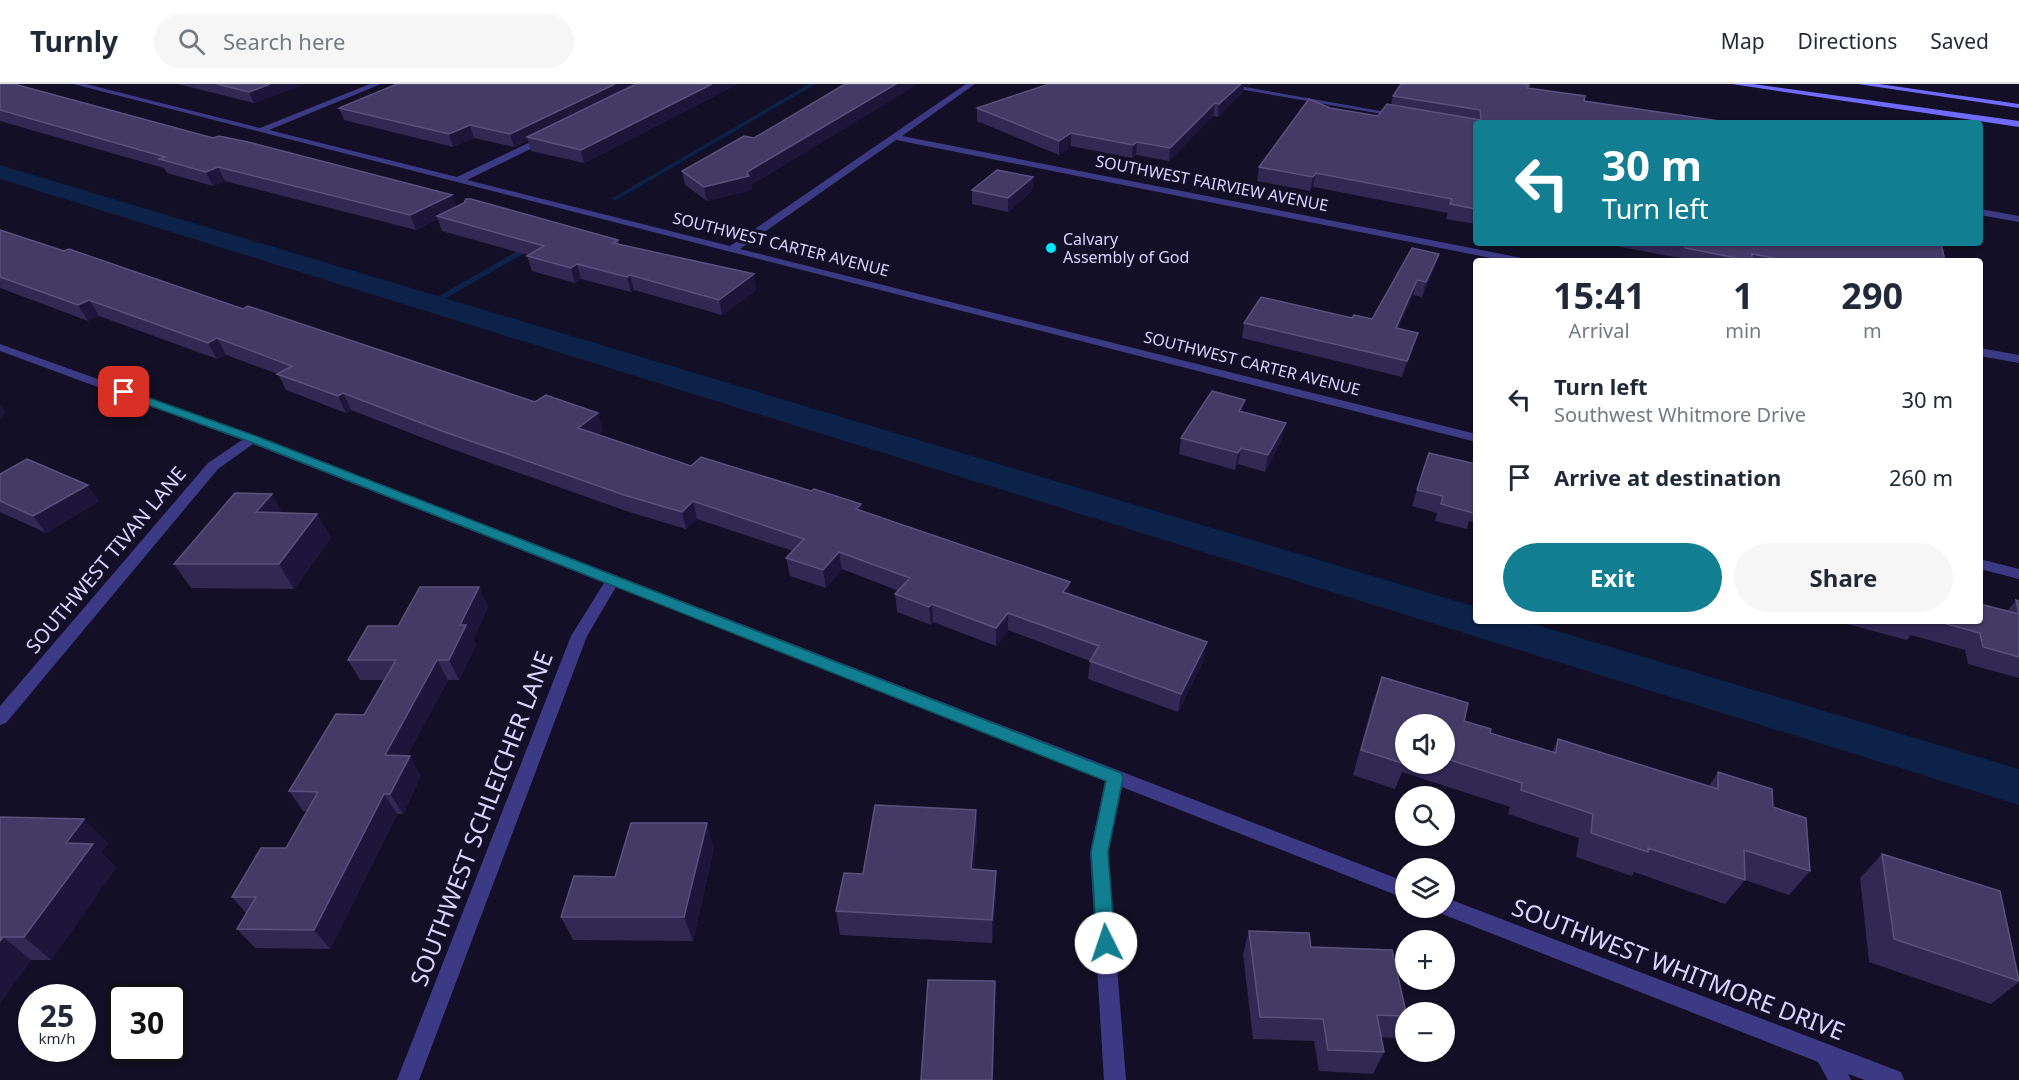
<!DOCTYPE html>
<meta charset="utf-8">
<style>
:root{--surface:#fff;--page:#f6f6f7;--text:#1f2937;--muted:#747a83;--line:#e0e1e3;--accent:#117e91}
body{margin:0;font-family:"Noto Sans",sans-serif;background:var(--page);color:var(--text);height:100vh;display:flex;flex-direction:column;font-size:22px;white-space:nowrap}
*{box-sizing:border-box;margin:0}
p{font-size:20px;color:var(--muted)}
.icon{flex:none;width:33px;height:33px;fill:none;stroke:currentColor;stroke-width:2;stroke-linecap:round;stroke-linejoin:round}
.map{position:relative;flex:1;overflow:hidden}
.drawer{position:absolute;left:1473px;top:174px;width:510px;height:366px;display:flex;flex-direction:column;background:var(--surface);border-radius:6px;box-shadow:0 2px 4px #0004}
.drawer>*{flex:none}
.hud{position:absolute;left:1473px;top:36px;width:510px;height:126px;border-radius:6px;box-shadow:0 2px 4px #0004;background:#117e91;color:#fff;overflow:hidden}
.controls{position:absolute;left:1395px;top:630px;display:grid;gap:12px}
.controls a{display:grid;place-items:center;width:60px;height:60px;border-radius:50%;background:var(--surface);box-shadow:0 2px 4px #0004;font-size:30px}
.speed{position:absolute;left:18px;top:900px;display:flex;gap:12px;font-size:30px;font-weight:700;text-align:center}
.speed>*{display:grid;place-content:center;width:78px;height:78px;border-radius:50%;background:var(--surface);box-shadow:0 2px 4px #0004;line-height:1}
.speed small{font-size:15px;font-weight:400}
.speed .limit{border:3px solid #111;border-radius:9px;background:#fff;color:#111}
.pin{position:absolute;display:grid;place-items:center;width:51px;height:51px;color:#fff;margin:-26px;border-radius:12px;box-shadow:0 3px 9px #0006}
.me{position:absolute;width:66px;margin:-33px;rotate:356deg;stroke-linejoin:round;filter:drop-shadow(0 0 4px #0008)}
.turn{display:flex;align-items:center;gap:21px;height:126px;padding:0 30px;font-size:27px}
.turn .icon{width:78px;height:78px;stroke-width:2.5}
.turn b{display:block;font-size:42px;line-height:51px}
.eta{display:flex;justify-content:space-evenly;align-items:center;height:102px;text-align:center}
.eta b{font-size:36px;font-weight:700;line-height:42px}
.cta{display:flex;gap:12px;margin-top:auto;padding:12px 30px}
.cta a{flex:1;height:69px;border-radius:36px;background:var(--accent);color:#fff;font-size:24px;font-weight:700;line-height:69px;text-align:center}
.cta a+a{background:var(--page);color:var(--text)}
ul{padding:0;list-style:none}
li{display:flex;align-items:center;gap:18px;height:78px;padding:0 30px}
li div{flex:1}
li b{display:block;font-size:22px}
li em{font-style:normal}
header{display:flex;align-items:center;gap:36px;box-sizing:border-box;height:84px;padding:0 30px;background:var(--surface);border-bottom:2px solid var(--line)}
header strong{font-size:28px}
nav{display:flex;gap:33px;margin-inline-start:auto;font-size:21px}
.search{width:420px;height:54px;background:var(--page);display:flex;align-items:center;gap:15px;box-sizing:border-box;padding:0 21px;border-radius:33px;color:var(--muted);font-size:22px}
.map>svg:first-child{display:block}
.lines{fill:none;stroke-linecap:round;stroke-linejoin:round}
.stream{fill:#0c2248;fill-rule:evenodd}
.canal{fill:#0c2248;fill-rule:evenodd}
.minor{fill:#3d3a85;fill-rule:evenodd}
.secondary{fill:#6f6bff;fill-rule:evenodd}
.wall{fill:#312854;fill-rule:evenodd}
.shaded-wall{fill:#1d163a}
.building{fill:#433a66;stroke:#5a527e;stroke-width:1.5}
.route{fill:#117e91;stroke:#0b525e;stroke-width:1.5}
.poi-dot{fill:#00e5ff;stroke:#130f26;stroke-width:2}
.labels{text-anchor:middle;stroke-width:6;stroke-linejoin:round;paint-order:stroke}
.far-street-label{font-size:16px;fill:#d9d4ff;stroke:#130f26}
.far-poi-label{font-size:16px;fill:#d9d4ff;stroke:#130f26;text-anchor:start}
.street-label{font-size:20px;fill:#d9d4ff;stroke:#130f26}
.near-street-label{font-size:24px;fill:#d9d4ff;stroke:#130f26}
</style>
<header>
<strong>Turnly</strong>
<div class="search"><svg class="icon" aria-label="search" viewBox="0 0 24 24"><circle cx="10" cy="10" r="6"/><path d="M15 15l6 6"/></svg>Search here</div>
<nav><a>Map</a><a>Directions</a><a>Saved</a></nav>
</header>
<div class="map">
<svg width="2019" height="996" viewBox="0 0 2019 996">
<rect width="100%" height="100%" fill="#130f26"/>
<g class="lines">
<!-- stream -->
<path class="stream" d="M809 0H816L616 116 611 115Z
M528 161 535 163 434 221 427 219Z"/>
<!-- canal -->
<path class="canal" d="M0 81 1476 523V537H1523L2019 685V721L0 95Z"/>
<!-- minor -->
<path class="minor" d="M73 0H86L260 44 370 0H381L269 46 457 93 543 52H549V56L467 96 730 162 966 0H975L902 52 1522 174 1527 177H1506L896 56 740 165 1476 350V358Z
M1210 0H1228L1403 31 1399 33Z
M1980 125 2019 132V138L1980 131Z
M0 260 257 352 1406 798V815L1122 703 1108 768 1126 996H1104L1090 768 1105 697 616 503 587 552 419 996H397L571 552 604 499 253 360 218 385 6 639 0 641V622L208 379 242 356 0 267Z
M1980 264 2019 271V279L1980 272Z
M1980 475 2019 485V495L1980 485Z
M1444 813 1893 985 1901 988 1904 996H1865L1848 990 1851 996H1828L1818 978 1437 828 1435 824H1444Z"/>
<!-- secondary -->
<path class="secondary" d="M1732 0H1753L2019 37V43Z
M1858 0H1879L2019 20V24Z"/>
</g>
<!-- wall -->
<path class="wall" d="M0 0 213 54 452 111 456 123 618 156 619 160 756 206 722 231 634 206 631 208 581 195 575 199 532 187 527 172 528 171 442 147 438 135 416 146 225 97 213 102 167 89 164 84 0 37Z
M178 0H304L254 19Z
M738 0 584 79 531 67 528 56 514 63 474 54 453 63 344 36 339 24Z
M1049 0H1252L1250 1 1244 0 1243 8 1218 33 1213 32 1169 77 1136 71 1132 74 1071 62 1059 71 977 37V24Z
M916 1 751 101 752 106 707 117 685 101 682 87 754 54Z
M1529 1 1476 39V140L1446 135 1448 129 1313 103 1310 107 1257 97 1259 83 1330 24 1378 32 1391 21 1393 12Z
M1033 93 1032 107 1008 128 972 120V106Z
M0 146 243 225 603 346 598 350 691 382 862 427 1070 498V510L1204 576 1178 628 1088 595 1090 577 1008 546 996 562 933 538 931 541 897 528 895 510 899 507 842 485 826 504 790 492 786 474 793 467 697 435 686 445 629 428 449 364 351 326 346 329 286 306 278 290 226 271 217 275 99 232 88 237 0 204Z
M1600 159H1941L1945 177H1678L1679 174Z
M1439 170 1434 184 1422 213 1413 211 1398 244 1413 264 1402 293 1242 254 1244 239 1352 234 1372 235Z
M1243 328 1282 355 1265 388 1238 380 1235 386 1179 370 1181 354Z
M1429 369 1476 380V439L1469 437 1467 445 1435 437 1437 429 1412 422Z
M0 390 99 417 46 449 0 428Z
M282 429 317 430 331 454 294 505 191 504 174 480Z
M479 503 488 523 473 555 476 561 459 596H448L407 672 421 692 403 730H397L330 865 255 864 237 845 246 829 232 813 286 764 307 727H303L289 707 364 631 384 596H360L348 576Z
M2016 516 2019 517V594L1968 580 1965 566 1911 551 1907 556 1836 537H1980L2007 527Z
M1382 593 1464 637 1490 649 1552 668 1558 655 1709 702 1718 688 1773 723 1810 787 1789 811 1745 796 1725 820 1634 788 1632 792 1576 773 1579 754 1508 730 1510 723 1402 688 1395 705 1353 691 1373 618ZM1406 640H1444V680H1406Z
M976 726 977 750 974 785 996 810 992 859 840 851 836 827 863 790Z
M0 733 108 759 101 768 116 784 51 876H31L0 919Z
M714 763 693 857 573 856 561 833 615 793Z
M1882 770 2019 895V898L1991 920 1869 878 1860 794Z
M1249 847 1406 928V934L1395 954 1381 953 1384 968 1373 990 1319 987 1314 957 1253 955 1243 870Z"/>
<!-- shaded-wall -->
<path class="shaded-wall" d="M270 0H304L254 19 249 8Z
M615 0H643L527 53 528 56 514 63 510 50Z
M712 0H738L584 79 581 66Z
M896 0H916V1L751 101 752 106 707 117 704 103 747 88Z
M1241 0H1244L1243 8 1218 33 1219 20Z
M1215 19 1213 32 1169 77 1170 64Z
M470 41 474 54 453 63 449 50Z
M1071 49V62L1059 71V57Z
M1137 58 1136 71 1132 74 1133 61Z
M218 83 225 97 213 102 206 88Z
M1316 89 1313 103 1310 107 1313 93Z
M1033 93 1032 107 1008 128V114Z
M452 111 457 125 437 132 438 135 416 146 410 131Z
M1439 170 1434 184 1422 213 1426 198Z
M577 180 581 195 575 199 571 184Z
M754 190 756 206 722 231 719 216Z
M630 191 634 206 631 208 627 193Z
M1417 196 1413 211 1392 259 1396 244Z
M89 216 99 232 88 237 78 221Z
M1418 249 1413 264 1402 293 1407 277Z
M217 254 226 271 217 275 208 259Z
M343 309 351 326 346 329 338 312Z
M1245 316 1242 332 1239 327Z
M0 320 6 328 0 336Z
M598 329 603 346 584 361 578 344Z
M1286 339 1282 355 1265 388 1268 371Z
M1241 364 1238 380 1235 386 1238 369Z
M88 401 99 417 46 449 33 432Z
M272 410 285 434 256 428Z
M693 417 697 435 686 445 682 428Z
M861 420 863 437 856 425Z
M317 430 331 454 294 505 279 480Z
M839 468 842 485 826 504 823 486Z
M1070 498V516L1063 508Z
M479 503 488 523 473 555 476 561 459 596 449 576 460 541Z
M932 520 933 538 931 541 929 523Z
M1008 529V546L996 562V544Z
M1207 558 1204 576 1178 628 1181 610Z
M437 576 448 596 397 691 385 671Z
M410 672 421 692 403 730 390 710Z
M384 710 397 730 330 865 314 846Z
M976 726 977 750 972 809 971 785Z
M84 735 108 759 101 768 116 784 51 876 24 853 66 759Z
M707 739 714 763 693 857 684 833Z
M996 787V810L992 859V836Z
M3 853 31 876 0 919V857Z
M995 897 993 996H992Z"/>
<!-- building -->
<path class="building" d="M0 0H14L213 54 219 52 248 58 452 111 410 131 218 83 206 88 159 75 165 73 0 26Z
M217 0H270L249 8Z
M397 0H615L510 50 470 41 449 50 339 24Z
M636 0H712L581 66 527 53Z
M845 0H896L747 88 749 92 704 103 682 87 744 52 754 54Z
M1049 0H1241L1219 20 1215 19 1170 64 1137 58 1133 61 1071 49 1059 57 977 24Z
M1401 0H1520L1529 1 1527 4 1585 12 1584 17 1733 39H1476V125L1450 120 1452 115 1316 89 1313 93 1259 83 1309 15 1330 24 1378 32 1387 20 1481 36 1480 26 1393 12Z
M997 86 1033 93 1008 114 972 106Z
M466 115H471L618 156 613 159 754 190 719 216 630 191 627 193 577 180 571 184 527 172 544 162 437 132 464 119Z
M0 146 64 167 69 165 243 225 248 222 535 318 546 311 598 329 578 344 691 382 701 373 811 407 814 405 861 420 856 425 1070 498 1063 508 1207 558 1181 610 1090 577 1099 562 1008 529 996 544 932 520 929 523 895 510 910 494 839 468 823 486 786 474 804 455 693 417 682 428 624 411 442 347 343 309 338 312 277 290 292 282 217 254 208 259 89 216 78 221 0 193Z
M1682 159H1941L1945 177H1791L1752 170V177L1685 164V160Z
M1412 164 1439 170 1426 198 1417 196 1396 244 1418 249 1407 277 1244 239 1261 213 1352 234 1354 231 1372 235Z
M1212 307 1245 316 1239 327 1286 339 1268 371 1241 364 1238 369 1181 354Z
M1429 369 1476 380V421H1475L1473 429 1441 420 1443 412 1417 406Z
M27 375 88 401 33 432 0 417V390Z
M235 409 272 410 256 428 317 430 279 480H174Z
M420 503H479L460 541H466L449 576H437L385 671 410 672 390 710H384L314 846 237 845 256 813H232L261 764H286L318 708 289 707 336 630 364 631 396 576H348L368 542H398Z
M2016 516 2019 517V573L1983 563 1980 549 1936 537H1980V520L2019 530Z
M1382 593 1468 619 1464 637 1491 645 1490 649 1556 669 1558 655 1718 705V688L1772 705 1773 723 1806 734 1810 787 1744 766 1745 796 1648 764V768L1591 749 1593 730 1521 706 1522 699 1444 674V640H1406L1405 680 1361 666Z
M875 721 976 726 971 785 996 787 992 836 836 827 844 789 863 790Z
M0 733 84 735 66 759 93 760 24 853H3L0 857Z
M631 739H707L684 833H561L574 792 615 793Z
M1882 770 2000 807 2019 897 1894 855Z
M1249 847 1309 849 1311 863 1392 866 1406 928V932L1377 931 1384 968 1328 966 1323 935 1260 933Z
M928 896 995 897 992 996H921Z"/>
<!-- route -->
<path class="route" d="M124 305 256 352 1121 689 1123 694 1108 768 1115 859 1112 865 1106 868 1099 865 1097 859 1091 768 1106 697 248 357 120 311 119 308Z"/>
<!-- markers -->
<circle class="poi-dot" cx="1051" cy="164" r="6"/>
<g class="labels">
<!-- far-street labels -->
<g class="far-street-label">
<text transform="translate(1212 99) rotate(11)" y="6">SOUTHWEST FAIRVIEW AVENUE</text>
<text transform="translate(781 160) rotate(14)" y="6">SOUTHWEST CARTER AVENUE</text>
<text transform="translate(1252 279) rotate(14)" y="6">SOUTHWEST CARTER AVENUE</text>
</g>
<!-- far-poi labels -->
<g class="far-poi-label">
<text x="1063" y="161">Calvary<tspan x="1063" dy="18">Assembly of God</tspan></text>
</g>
<!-- street labels -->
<g class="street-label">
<text transform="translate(106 476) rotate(-50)" y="7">SOUTHWEST TIVAN LANE</text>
</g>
<!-- near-street labels -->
<g class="near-street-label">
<text transform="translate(482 735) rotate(-69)" y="8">SOUTHWEST SCHLEICHER LANE</text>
<text transform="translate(1678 886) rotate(21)" y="8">SOUTHWEST WHITMORE DRIVE</text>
</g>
</g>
</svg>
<div class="controls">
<a><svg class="icon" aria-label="sound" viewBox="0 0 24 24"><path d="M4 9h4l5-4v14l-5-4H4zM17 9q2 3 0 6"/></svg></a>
<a><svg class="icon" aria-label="search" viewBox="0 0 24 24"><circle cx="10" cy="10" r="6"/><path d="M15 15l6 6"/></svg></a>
<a><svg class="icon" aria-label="layers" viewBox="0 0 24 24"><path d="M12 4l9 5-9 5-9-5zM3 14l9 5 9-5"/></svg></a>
<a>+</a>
<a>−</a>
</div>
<div class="speed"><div>25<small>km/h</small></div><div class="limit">30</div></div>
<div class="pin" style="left:124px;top:308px;background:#d93025"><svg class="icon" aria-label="arrive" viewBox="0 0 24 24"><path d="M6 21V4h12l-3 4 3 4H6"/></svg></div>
<svg class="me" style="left:1106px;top:859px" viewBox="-20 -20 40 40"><circle r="19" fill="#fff"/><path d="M0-13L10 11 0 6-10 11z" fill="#117e91"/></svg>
<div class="hud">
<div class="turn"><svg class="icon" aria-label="left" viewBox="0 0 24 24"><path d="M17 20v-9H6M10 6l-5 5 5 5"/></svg><div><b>30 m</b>Turn left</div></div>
</div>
<section class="drawer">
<div class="eta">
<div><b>15:41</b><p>Arrival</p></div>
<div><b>1</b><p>min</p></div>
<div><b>290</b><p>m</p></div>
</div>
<ul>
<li><svg class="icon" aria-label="left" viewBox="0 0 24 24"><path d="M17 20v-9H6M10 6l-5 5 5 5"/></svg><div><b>Turn left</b><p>Southwest Whitmore Drive</p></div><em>30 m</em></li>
<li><svg class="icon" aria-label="arrive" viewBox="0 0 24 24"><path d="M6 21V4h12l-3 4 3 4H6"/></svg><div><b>Arrive at destination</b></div><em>260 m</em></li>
</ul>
<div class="cta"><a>Exit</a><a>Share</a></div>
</section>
</div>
